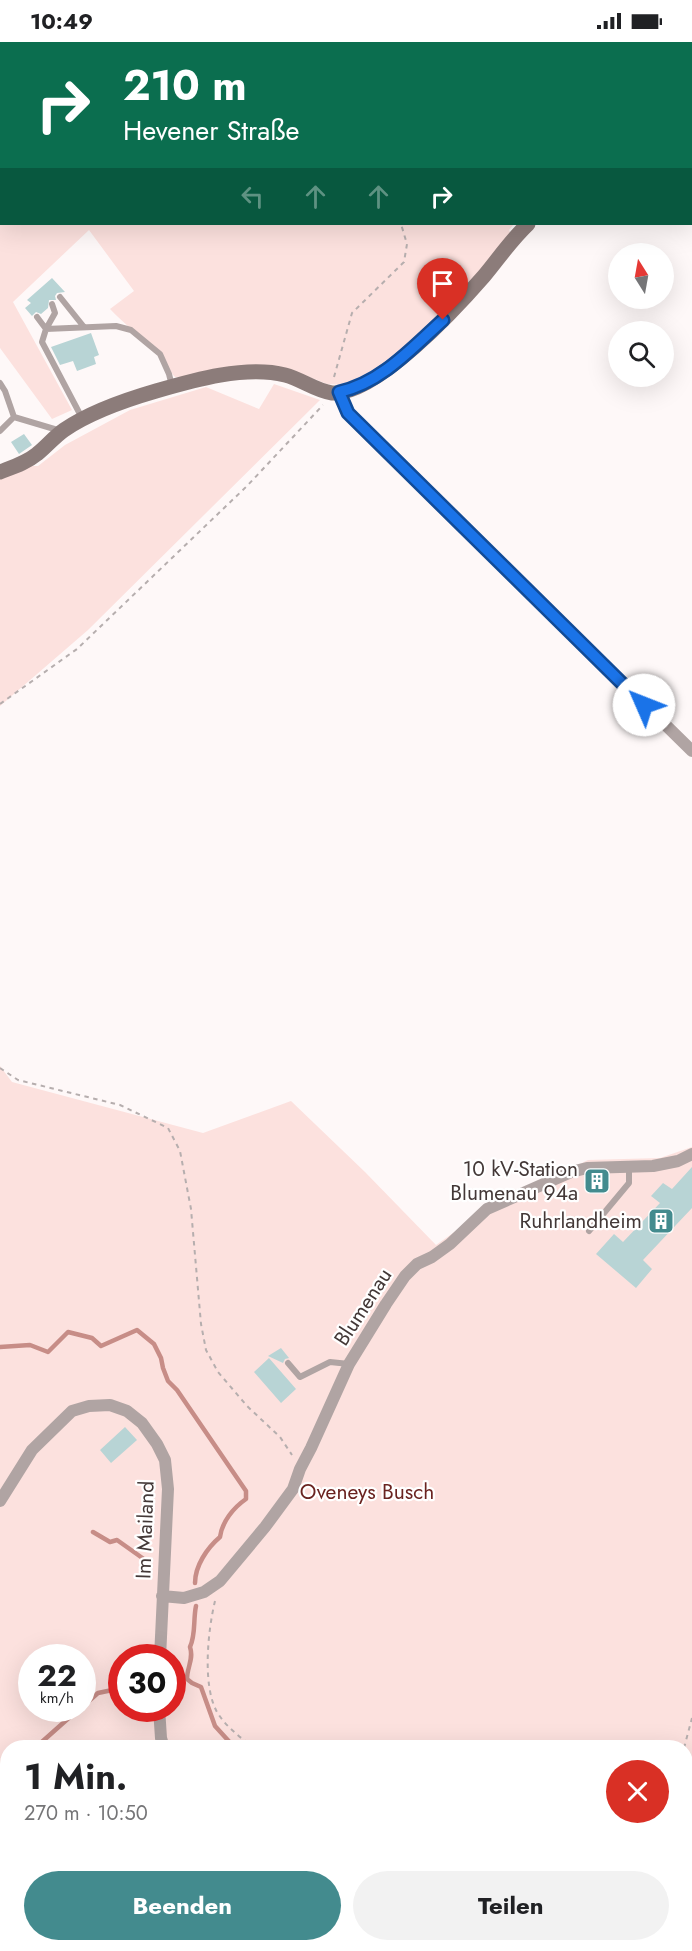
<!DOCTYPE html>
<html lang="de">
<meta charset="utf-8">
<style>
:root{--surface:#fff;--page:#f2f2f2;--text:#202124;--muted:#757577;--accent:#438b8e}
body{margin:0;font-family:Jost,sans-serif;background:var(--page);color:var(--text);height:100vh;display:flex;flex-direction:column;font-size:22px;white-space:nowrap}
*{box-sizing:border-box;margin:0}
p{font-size:20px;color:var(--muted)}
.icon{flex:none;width:33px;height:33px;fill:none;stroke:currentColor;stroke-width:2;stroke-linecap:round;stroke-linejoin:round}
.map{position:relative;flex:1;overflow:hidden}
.drawer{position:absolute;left:0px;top:1698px;width:693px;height:212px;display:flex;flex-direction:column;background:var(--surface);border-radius:24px 24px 0 0;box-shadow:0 6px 24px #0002}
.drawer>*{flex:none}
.hud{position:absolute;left:0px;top:0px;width:693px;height:183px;box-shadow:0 6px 24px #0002;background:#0b6e4f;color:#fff;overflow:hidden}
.needle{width:39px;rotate:349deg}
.fabs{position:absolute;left:608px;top:201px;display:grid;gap:12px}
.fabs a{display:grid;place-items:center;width:66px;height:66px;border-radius:50%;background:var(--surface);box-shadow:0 6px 24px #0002;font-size:30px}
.speed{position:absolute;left:18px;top:1602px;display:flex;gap:12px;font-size:30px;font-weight:700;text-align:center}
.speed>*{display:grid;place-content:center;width:78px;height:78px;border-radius:50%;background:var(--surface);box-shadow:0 6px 24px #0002;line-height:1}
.speed small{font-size:15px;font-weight:400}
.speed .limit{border:9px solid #d22;background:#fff;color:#111}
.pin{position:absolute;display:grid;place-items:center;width:51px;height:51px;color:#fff;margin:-62px -26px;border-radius:50% 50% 50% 0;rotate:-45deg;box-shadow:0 0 6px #0007}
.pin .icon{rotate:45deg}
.me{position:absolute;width:66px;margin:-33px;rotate:314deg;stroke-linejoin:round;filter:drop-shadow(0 0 4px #0008)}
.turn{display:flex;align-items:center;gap:21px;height:126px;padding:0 24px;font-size:27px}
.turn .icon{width:78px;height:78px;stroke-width:2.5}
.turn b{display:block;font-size:42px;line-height:51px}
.lanes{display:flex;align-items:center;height:57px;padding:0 24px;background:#0003;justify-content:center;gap:30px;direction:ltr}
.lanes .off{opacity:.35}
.round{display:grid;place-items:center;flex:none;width:63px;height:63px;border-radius:32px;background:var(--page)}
.summary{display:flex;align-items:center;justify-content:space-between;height:102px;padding:0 24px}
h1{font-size:36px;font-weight:700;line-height:45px}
.cta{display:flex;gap:12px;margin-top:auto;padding:12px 24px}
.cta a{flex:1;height:69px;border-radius:36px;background:var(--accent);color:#fff;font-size:24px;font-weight:700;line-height:69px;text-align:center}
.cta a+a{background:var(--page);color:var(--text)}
.status{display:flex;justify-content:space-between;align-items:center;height:42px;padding:0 30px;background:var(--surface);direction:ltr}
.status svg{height:16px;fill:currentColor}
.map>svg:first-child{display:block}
.green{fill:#fce1de;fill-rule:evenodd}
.water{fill:#c78d87}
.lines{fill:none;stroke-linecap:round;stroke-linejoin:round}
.stream{stroke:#c78d87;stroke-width:4.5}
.building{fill:#b8d4d5}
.path{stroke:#b6aeae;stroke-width:2;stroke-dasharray:4.5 4.5;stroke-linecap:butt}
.lane{stroke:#b0a4a3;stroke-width:6}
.street{stroke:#b0a4a3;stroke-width:12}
.secondary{stroke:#8c7c7a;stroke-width:15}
.route-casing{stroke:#114b97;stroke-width:15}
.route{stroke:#1a73e8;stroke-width:10}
.labels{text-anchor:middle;stroke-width:4.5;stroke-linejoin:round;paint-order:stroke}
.poi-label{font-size:21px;fill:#433837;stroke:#fff;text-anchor:end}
.street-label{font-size:21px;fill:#433837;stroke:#fff}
.park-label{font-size:21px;fill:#6a2320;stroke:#fff}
</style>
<div class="status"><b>10:49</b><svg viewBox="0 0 49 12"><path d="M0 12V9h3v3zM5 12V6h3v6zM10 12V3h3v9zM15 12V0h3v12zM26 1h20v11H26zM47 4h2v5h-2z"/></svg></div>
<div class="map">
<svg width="692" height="1909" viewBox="0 0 692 1909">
<rect width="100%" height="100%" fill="#fef8f8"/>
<!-- green -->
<path class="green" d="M0 0H581L580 2H2V182H514L509 188 511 192 470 242 395 314 360 337 343 343 327 342 304 333 175 335C169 329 167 321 162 315 146 298 126 284 110 267L134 249 89 188 13 260 72 368 52 377 0 306Z
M274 342 320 358 88 588 0 664V436L26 424H38L65 403 130 368 206 345 259 367Z
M0 1024 12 1040 203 1091 291 1059 365 1130 436 1203 487 1167 588 1118 660 1116 692 1105V1879L686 1890V1706H8V1902H678L673 1909H0ZM32 1616H82V1666H32ZM122 1616H172V1666H122Z"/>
<!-- water -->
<path class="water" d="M692 1879V1909H673L678 1902H686V1890Z"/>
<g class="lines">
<!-- stream -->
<path class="stream" d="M100 2 103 0
M509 2V0
M0 81 2 79
M0 1305 30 1303 48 1310 68 1290 92 1296 101 1304 137 1288 154 1302 161 1316 163 1326 168 1339 177 1348 246 1449V1457C233 1466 222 1480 220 1495 207 1506 195 1524 195 1541
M93 1490 110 1500 117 1498 148 1520
M196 1564C193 1578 196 1592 190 1605 194 1617 187 1625 187 1637L192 1641 201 1645 215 1684 235 1706
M82 1665 98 1651 122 1646
M35 1706 80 1666
M0 1734 8 1727
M580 1902 588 1909"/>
</g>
<!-- building -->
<path class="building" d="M52 236 65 250 57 251 55 254 56 258H49L48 266 41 272 36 270 32 274 25 266 31 261 27 258Z
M91 291 99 313 94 315 96 322 77 329 73 319 60 323 51 305Z
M24 392 32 403 19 412 11 400Z
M692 1125V1166L643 1218 652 1227 636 1246 596 1212 614 1192 623 1200 660 1161 651 1154 663 1141 672 1147Z
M281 1306 289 1316 285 1317 283 1321 268 1314Z
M269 1316 296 1347 281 1361 254 1330Z
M125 1385 137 1398 111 1421 100 1408Z"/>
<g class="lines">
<!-- path -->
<path class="path" d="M463 2V0
M334 335 352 271 404 220 407 202 401 182
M0 662 77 607 247 444 323 363
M0 1026 18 1038 120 1063 168 1086 180 1109 191 1167 201 1282 206 1308 218 1330 247 1364 280 1395 292 1413
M215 1559C208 1588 202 1643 217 1670 226 1685 240 1695 254 1706
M359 1706 414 1700 466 1706
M684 1706 692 1676
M686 1773 692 1769
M686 1785 692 1781
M518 1909 524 1902
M629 1909 633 1902
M640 1909 644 1902"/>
<!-- lane -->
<path class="lane" d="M60 255 84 285
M37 275 46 287 42 300 82 376
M46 287 116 284 131 288 160 312 169 332 172 344
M46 287 55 271 52 262
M0 341 5 349 14 375 61 389
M0 389 14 375
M589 1189 629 1141V1125
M288 1321 300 1335 330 1320 349 1322"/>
<!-- street -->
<path class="street" d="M339 350 348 371 692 709
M0 1459 32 1408 72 1369 89 1364 110 1363 127 1369 142 1381 157 1402 165 1418 168 1447 160 1616
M162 1554 184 1556 204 1550 220 1539 265 1485 293 1447 300 1427 311 1406 349 1322 386 1262 405 1234 417 1222 432 1215 450 1202 487 1167 571 1130 587 1126 653 1124 678 1119 692 1112
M159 1666 161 1696 164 1706
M180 1909 183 1902"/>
<!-- secondary -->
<path class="secondary" d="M0 430C13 425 26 421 37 412 46 405 54 395 64 388 90 370 125 358 156 349 194 338 246 323 285 333 301 337 316 349 332 351 376 354 457 265 484 234 499 216 511 198 528 182"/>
</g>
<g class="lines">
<!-- route casing -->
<g class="route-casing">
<path id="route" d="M443 278C412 306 381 341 339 350L348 371 644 663"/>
</g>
<!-- route -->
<use href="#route" class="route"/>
</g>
<!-- icons -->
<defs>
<g id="building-square" transform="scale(1.35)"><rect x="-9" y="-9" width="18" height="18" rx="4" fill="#438b8e" stroke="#fff"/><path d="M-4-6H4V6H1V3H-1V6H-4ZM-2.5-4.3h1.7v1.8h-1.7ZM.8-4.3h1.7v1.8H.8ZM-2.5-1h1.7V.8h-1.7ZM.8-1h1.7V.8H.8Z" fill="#fff"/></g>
</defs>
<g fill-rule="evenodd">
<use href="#building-square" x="597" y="1139"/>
<use href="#building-square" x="661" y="1179"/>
</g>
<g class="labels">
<!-- poi labels -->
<g class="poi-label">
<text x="578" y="1134">10 kV-Station<tspan x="578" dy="24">Blumenau 94a</tspan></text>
<text x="642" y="1186">Ruhrlandheim</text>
</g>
<!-- street labels -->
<g class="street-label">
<text transform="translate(363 1265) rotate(-57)" y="7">Blumenau</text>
<text transform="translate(145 1488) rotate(-88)" y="7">Im Mailand</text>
</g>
<!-- park labels -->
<g class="park-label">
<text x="367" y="1457">Oveneys Busch</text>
</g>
</g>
</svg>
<div class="fabs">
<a><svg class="needle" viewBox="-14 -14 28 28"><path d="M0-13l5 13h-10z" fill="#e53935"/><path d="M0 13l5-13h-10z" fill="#757577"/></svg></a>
<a><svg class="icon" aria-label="search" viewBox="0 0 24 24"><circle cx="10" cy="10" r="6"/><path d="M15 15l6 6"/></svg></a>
</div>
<div class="speed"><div>22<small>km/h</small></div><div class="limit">30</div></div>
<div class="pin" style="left:443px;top:278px;background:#d93025"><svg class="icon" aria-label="arrive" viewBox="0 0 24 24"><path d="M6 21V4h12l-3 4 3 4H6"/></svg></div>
<svg class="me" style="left:644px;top:663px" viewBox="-20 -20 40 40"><circle r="19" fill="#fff"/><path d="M0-13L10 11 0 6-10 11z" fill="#1a73e8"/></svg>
<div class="hud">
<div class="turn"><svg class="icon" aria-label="right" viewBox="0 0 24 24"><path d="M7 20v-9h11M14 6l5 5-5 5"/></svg><div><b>210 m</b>Hevener Straße</div></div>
<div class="lanes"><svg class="icon off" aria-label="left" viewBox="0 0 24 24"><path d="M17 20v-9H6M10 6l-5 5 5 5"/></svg><svg class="icon off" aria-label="ahead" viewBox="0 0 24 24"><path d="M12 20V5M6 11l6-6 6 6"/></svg><svg class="icon off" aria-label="ahead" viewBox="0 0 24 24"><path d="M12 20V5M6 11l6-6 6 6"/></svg><svg class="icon" aria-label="right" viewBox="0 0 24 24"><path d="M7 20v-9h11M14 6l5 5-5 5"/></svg></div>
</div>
<section class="drawer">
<div class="summary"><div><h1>1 Min.</h1><p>270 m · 10:50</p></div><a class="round" style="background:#d93025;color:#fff"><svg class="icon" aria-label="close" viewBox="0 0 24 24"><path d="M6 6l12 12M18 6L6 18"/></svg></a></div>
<div class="cta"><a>Beenden</a><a>Teilen</a></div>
</section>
</div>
